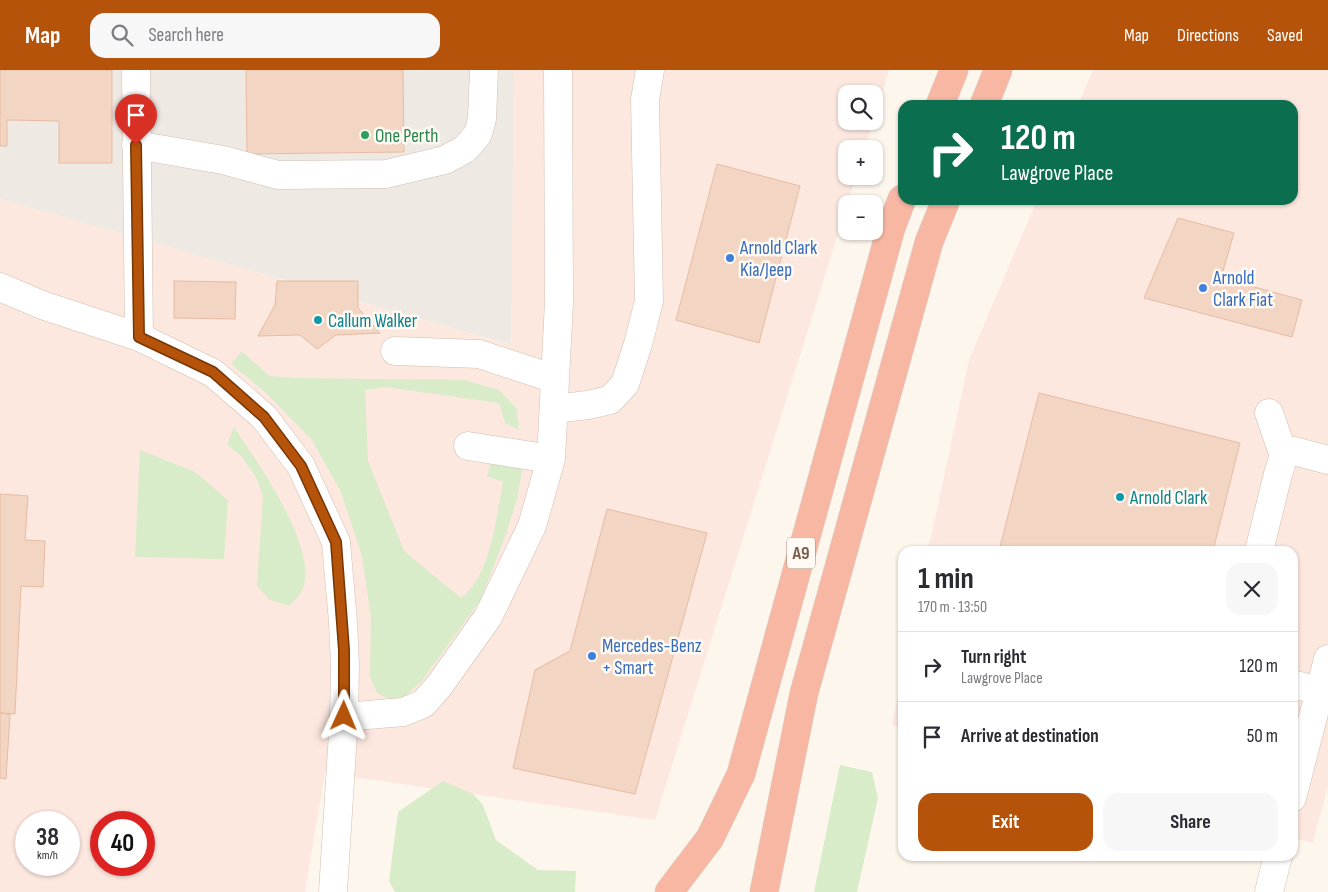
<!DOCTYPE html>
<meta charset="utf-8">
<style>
:root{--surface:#fff;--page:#f7f7f7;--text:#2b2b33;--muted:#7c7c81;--line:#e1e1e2;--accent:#b45309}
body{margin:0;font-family:"Sofia Sans Condensed",sans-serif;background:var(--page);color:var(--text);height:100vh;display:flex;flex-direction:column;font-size:19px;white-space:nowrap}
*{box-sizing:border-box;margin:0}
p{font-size:16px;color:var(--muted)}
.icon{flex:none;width:28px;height:28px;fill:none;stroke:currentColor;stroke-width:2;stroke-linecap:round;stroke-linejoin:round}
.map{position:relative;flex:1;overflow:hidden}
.side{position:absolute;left:898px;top:476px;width:400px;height:315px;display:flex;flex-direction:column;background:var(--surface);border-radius:15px;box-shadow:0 1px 4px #0004}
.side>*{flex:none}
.guide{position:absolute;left:898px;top:30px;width:400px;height:105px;border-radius:15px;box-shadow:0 1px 4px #0004;background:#0b6e4f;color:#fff;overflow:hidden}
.fabs{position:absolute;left:838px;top:15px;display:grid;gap:10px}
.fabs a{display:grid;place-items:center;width:45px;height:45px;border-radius:10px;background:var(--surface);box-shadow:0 1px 4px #0004;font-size:25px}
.speed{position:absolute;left:15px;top:741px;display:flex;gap:10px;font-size:25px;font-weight:700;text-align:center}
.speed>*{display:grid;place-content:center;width:65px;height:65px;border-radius:50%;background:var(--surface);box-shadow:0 1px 4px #0004;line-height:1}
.speed small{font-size:12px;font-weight:400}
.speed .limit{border:8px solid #d22;background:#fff;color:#111}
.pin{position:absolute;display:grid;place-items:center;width:42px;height:42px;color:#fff;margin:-51px -21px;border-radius:50% 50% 50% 0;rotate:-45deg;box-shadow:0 0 5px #0007}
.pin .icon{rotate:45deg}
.me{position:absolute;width:55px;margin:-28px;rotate:1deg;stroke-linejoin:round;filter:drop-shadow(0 0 4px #0008)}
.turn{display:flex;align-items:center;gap:18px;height:105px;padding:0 20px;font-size:22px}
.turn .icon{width:65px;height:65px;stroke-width:2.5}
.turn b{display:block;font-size:35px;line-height:42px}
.round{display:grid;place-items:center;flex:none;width:52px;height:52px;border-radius:15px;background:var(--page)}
.headline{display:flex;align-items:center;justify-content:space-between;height:85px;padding:0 20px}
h1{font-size:30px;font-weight:700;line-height:38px}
.primary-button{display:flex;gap:10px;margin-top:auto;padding:10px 20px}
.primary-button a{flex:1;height:58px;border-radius:15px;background:var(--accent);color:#fff;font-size:20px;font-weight:700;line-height:58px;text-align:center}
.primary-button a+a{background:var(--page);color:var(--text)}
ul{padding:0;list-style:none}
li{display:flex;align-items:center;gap:15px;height:70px;padding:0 20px;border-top:1px solid var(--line)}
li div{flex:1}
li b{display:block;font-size:19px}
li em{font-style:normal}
header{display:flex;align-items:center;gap:30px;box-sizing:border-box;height:70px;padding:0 25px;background:var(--accent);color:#fff}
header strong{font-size:24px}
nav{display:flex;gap:28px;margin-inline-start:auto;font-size:18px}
.search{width:350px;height:45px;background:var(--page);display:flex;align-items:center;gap:12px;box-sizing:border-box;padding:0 18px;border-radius:15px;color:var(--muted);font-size:19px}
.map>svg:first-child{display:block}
.commercial{fill:#fde8e0;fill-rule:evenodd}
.industrial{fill:#efe9e4}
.green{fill:#d8ecc9}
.building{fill:#f3d5c3;stroke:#e6bba3}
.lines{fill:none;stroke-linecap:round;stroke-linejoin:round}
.minor-casing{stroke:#d1beb0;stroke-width:29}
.highway-casing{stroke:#dad1cd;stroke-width:29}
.minor{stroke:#fff;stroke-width:28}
.highway{stroke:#f7b7a3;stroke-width:28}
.route-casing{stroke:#753606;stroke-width:12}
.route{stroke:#b45309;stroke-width:9}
.leisure-dot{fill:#2e9e5b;stroke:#fffaf3;stroke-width:2}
.shop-dot{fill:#3f7fe0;stroke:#fffaf3;stroke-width:2}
.culture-dot{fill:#0f9aa8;stroke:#fffaf3;stroke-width:2}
.labels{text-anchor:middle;stroke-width:5;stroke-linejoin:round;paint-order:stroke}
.shield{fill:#fffaf3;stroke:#a28b7f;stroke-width:1}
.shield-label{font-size:18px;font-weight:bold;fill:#7a5c4d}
.leisure-label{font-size:19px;fill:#27864d;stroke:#fffaf3;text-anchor:start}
.shop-label{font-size:19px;fill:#366cbe;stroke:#fffaf3;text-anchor:start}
.culture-label{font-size:19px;fill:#0d838f;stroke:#fffaf3;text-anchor:start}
</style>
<header>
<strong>Map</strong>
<div class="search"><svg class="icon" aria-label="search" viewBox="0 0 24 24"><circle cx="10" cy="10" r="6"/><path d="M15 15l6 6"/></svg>Search here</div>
<nav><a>Map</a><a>Directions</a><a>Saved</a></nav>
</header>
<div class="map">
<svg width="1328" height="822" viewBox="0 0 1328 822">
<rect width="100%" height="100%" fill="#fdf6ec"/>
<!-- commercial -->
<path class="commercial" d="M514 0H889L874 50V24H846V51H873L865 79H846V106H856L655 750 325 703 305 822H0V129L510 275ZM26 752H69V795H26ZM101 752H144V795H101Z
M1093 0H1328V715L1313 773 1293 768 1292 481H928L969 290 1037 130H1292V35H1078Z
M902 605V658L892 655Z"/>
<!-- industrial -->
<path class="industrial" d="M0 0H514L511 275 0 129Z"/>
<!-- green -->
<path class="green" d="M242 281 269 306 296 308 464 310 499 320 517 339 519 360 505 353 499 333 385 317 365 320 368 391 404 481 461 528C491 506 496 447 503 412L487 406 490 395 498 389 523 395 517 429 504 470 480 531 421 612 403 628 391 630 377 623 370 607 371 548 362 486 341 422 312 370 266 323 231 294Z
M234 357C257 392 318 476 303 518 300 526 295 530 289 536L270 530 257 516 263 426 256 407 241 386 227 374Z
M140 380 195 402 228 430 224 489 135 487Z
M840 695 872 702 878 728 857 822H814Z
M443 711 473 724 483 735 496 770 538 800 576 801 575 822H395L389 811 398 742Z"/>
<!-- building -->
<path class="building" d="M0 0H112V93H59V51L7 50V76H0Z
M246 0H403L404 82 247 84Z
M717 94 800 116 759 273 676 250Z
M1178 148 1234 163 1221 208 1302 230 1292 267 1144 228Z
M174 211 236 212 235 249 174 248Z
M277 211H358V238L380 263 336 265 317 279 300 265 258 266 275 235Z
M1039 323 1240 373 1213 481H999Z
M0 424 28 426 25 470 45 471 43 517 21 516 15 644 0 643Z
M607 439 707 463 635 724 513 698 535 600 570 581Z
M0 643 10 644 6 709 0 708Z"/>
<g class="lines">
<!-- minor casing -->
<g class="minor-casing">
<path id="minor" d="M136 0 139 267
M136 75 223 90 278 105 386 104 445 90 465 79 478 64 482 49 484 0
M0 217 42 235 139 267 213 303 264 347 301 396 336 472 343 552 345 595 344 647 333 822
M395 281 479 284 555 309
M554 339 588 335 610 330 625 314 638 274 649 231 645 30 650 0
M1269 343 1284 386
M468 376 551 389
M1259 481 1278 404 1284 386 1294 381 1328 390
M1292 614 1320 621
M344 647 403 642 423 634 439 616 488 547 532 456 551 389 559 232 558 0
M1292 728 1328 589
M1269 822 1278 786"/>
</g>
<!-- highway casing -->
<g class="highway-casing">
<path id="highway" d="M940 35 954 0
M984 35 998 0
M669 822 710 768 741 704 891 158 902 129
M764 822 804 623 929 172 946 130"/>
</g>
<!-- minor -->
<use href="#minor" class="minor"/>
<!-- highway -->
<use href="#highway" class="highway"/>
</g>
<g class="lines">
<!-- route casing -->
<g class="route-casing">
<path id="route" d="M136 75 139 267 213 302 264 347 301 396 336 472 344 580V646"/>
</g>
<!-- route -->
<use href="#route" class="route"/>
</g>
<!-- markers -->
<circle class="leisure-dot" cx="365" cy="65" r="5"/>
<g class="shop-dot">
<circle cx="730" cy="188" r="5"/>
<circle cx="1203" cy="218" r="5"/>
<circle cx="592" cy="586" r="5"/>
</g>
<g class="culture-dot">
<circle cx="318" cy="250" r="5"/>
<circle cx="1120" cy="427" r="5"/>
</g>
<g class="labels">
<!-- shield labels -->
<rect class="shield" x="787" y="467.5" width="28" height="31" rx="4"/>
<g class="shield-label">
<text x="801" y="489">A9</text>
</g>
<!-- leisure labels -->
<g class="leisure-label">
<text x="375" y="72">One Perth</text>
</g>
<!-- shop labels -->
<g class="shop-label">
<text x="740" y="184">Arnold Clark<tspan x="740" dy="22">Kia/Jeep</tspan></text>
<text x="1213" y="214">Arnold<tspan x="1213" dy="22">Clark Fiat</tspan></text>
<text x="602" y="582">Mercedes-Benz<tspan x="602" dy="22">+ Smart</tspan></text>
</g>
<!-- culture labels -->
<g class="culture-label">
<text x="328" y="257">Callum Walker</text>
<text x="1130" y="434">Arnold Clark</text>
</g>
</g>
</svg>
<div class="fabs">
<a><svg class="icon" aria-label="search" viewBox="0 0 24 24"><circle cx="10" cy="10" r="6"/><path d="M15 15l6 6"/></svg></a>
<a>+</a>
<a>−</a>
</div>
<div class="speed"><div>38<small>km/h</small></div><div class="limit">40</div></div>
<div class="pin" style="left:136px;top:75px;background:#d93025"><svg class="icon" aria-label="arrive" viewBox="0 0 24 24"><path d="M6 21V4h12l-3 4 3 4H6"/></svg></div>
<svg class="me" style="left:344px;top:646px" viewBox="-20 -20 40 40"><path d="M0-17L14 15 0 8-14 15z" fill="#b45309" stroke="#fff" stroke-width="4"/></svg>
<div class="guide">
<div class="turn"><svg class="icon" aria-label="right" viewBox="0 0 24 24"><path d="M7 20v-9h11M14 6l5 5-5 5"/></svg><div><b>120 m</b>Lawgrove Place</div></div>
</div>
<section class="side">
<div class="headline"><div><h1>1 min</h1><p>170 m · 13:50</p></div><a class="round"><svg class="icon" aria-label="close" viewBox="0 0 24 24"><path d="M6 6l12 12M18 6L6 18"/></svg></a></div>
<ul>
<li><svg class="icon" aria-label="right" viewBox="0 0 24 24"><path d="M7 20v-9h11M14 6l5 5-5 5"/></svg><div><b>Turn right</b><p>Lawgrove Place</p></div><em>120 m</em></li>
<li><svg class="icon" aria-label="arrive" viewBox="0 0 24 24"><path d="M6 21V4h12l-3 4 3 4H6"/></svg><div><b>Arrive at destination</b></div><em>50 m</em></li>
</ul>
<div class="primary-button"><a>Exit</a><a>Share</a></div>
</section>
</div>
